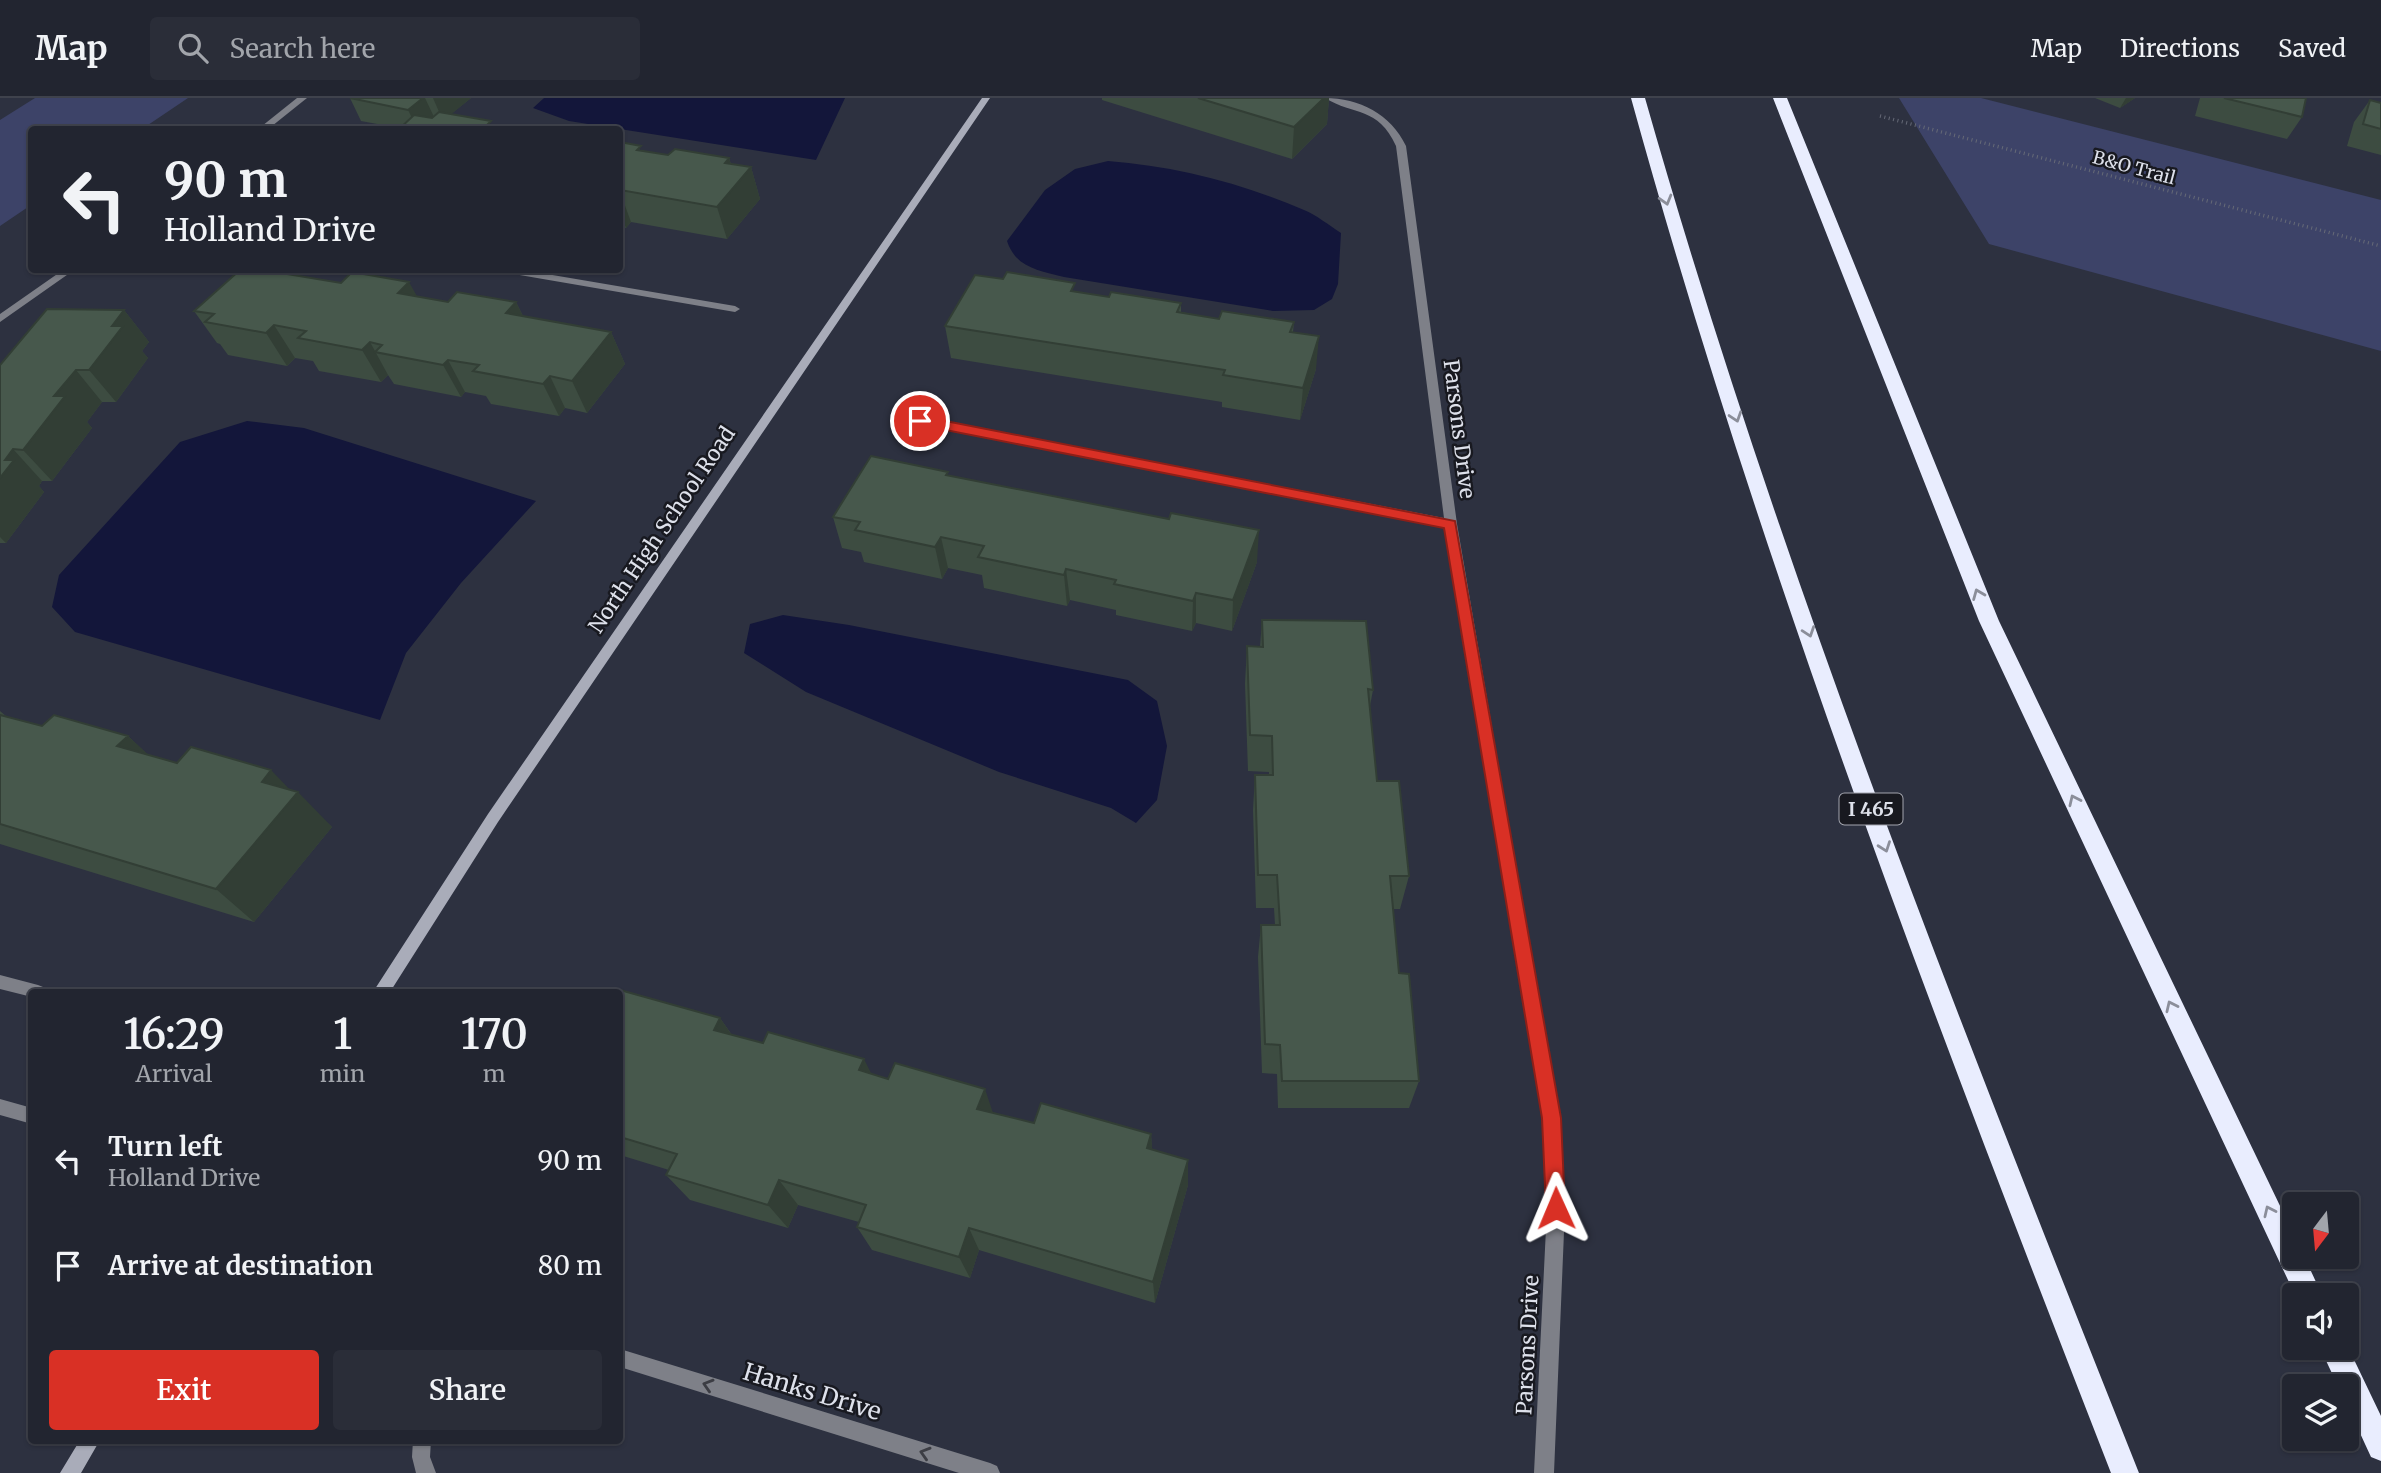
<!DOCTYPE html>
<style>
:root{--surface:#222530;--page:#2a2d38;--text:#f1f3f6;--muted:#a2a5ab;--line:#3f424c;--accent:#d93025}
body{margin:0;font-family:Merriweather,serif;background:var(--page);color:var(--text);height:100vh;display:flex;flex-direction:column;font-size:26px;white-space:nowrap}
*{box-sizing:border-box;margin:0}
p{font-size:23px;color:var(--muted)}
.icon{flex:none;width:38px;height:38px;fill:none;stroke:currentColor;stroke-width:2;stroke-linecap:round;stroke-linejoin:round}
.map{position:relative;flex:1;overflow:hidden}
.panel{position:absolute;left:28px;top:891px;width:595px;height:455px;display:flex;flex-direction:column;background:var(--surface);border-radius:7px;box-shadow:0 2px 5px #0004,0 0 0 2px var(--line)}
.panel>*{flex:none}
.hud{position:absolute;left:28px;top:28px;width:595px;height:147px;border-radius:7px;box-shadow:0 2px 5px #0004,0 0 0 2px var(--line);background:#222530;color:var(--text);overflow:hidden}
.needle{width:46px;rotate:196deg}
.controls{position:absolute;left:2282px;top:1094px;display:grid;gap:14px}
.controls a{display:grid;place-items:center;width:77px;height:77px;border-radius:7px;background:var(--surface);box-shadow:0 2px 5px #0004,0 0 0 2px var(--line);font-size:35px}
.pin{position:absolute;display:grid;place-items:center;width:60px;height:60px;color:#fff;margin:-30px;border:4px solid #fff;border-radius:50%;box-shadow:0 2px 7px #0007}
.me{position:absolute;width:77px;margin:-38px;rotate:359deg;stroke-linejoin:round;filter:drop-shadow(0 0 5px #0008)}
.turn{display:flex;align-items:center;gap:24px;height:147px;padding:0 21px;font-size:32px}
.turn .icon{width:91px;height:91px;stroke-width:2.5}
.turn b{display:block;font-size:49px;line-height:60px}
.eta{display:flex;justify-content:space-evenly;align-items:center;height:119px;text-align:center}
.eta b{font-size:42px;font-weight:600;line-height:49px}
.button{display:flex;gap:14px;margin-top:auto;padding:14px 21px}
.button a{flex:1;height:80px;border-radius:7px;background:var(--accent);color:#fff;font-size:28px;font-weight:600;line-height:80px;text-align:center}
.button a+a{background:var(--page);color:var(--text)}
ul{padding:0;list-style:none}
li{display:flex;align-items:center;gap:21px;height:105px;padding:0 21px}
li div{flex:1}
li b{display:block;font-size:26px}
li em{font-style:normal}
header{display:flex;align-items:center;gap:42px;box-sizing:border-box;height:98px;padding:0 35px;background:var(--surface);border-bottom:2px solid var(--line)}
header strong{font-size:33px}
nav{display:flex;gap:38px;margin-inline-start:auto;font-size:24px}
.search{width:490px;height:63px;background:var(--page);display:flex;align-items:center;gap:18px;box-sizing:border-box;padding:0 24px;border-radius:7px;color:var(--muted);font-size:26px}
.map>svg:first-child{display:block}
.green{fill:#3d4368}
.water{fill:#13163a}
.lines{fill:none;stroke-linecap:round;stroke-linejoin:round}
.path{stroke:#666a77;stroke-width:3.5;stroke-dasharray:1 3.5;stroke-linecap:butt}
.street{fill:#7e8088;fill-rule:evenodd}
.secondary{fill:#a9acb9;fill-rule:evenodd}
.highway{fill:#e9edfe;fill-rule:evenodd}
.wall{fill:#3d4c41}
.shaded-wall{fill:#323e35}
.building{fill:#47584c;stroke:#323e35;stroke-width:2}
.oneway{stroke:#8b8e9a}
.oneway2{stroke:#3c3d44}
.route{fill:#d93025;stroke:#8d1f18;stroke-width:2}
.labels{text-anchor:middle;stroke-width:5;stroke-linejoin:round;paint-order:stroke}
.far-street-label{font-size:18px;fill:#dee1eb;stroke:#181920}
.shield{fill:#181920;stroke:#a3a5ae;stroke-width:2}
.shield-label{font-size:19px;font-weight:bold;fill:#dee1eb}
.street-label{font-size:21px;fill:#dee1eb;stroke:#181920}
.near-street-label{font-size:24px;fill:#dee1eb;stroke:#181920}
</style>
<header>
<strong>Map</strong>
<div class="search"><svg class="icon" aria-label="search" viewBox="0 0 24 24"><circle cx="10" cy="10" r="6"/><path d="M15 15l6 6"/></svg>Search here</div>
<nav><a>Map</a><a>Directions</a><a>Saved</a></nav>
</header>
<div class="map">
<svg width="2381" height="1375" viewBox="0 0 2381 1375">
<rect width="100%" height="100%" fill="#2d3140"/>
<!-- green -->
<path class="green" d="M35 0H188L142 31 32 32 31 107 0 128V22Z
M1899 0H1981L2381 102V253L1989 146Z"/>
<!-- water -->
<path class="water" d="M544 0H845L816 62 569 23 533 10Z
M1108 63C1174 68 1242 85 1304 112 1316 117 1329 127 1341 135L1338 186 1332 201 1314 212 1273 213 1064 179C1038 172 1016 170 1007 143L1045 92 1075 71Z
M247 323 304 330 536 403 461 485 406 555 380 622 75 534 52 509 59 477 180 344Z
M783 517 849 527 1128 582 1157 603 1167 648 1157 702 1136 725 1111 710 999 674 806 594 744 555 750 526Z"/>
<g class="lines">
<!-- path -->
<path class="path" d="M1880 18 2381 148"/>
<!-- street -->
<path class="street" d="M297 0H307L267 32H257Z
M1325 0C1359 0 1391 16 1406 48L1457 426 1559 1019 1565 1110 1554 1375H1534L1547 1110 1543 1019 1445 429 920 327 914 323 920 319 1444 420 1396 48C1378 8 1354 18 1325 0Z
M63 172H74L0 224V216Z
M503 172H523L735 208 740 211 735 214 508 175Z
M0 877 38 887 43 889 46 894H32V899L0 891Z
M0 1001 32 1010V1026L0 1017Z
M620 1251 990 1365 997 1368 1000 1375H959L620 1269Z
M413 1342H431L430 1359 436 1375H416L412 1359Z"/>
<!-- secondary -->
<path class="secondary" d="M982 0H990L498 724 390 894H373L488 716Z
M80 1342H100L81 1375H60Z"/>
<!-- highway -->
<path class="highway" d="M1631 0H1645C1778 468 1959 923 2139 1375H2111C1935 923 1760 468 1631 0Z
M1773 0H1787L1999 523 2294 1137V1158H2304L2322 1197H2295L1979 523Z
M2347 1247 2381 1318V1363L2371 1359 2347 1307V1288H2338L2320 1250H2347Z"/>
</g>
<!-- wall -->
<path class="wall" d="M350 0H471L451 16 399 30 361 23Z
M1102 0H1329L1327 26 1292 61 1102 2Z
M2095 0H2135L2120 10Z
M2200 0H2306L2302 19 2287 41 2195 18Z
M2370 2 2381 5V57L2347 48 2354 24Z
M620 44 643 53 668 57 729 60 731 66 751 69 760 101 727 141 631 124 626 130 620 129Z
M1076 194 1109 199 1181 205V214L1219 221 1294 224 1293 234 1316 271 1300 322 1222 309V304L951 260 945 228Z
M417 198 448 204H516L523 218 611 234 625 266 587 315 565 310 559 318 491 306 486 298 465 294 461 299 394 286 388 277 381 284 319 273 313 263 295 260 287 268 228 257 220 246 217 245 194 213Z
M124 212 149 244 142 253 148 260 116 304H102L87 324 92 330 52 383H42L39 388 44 394 6 445H0V267Z
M948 377 1257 464 1232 533 1196 525 1192 533 1116 517V512L1070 502 1067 508 984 490 982 477 948 470 942 481 864 464 861 454 842 450 833 419Z
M1262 522 1373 592 1370 608 1377 683 1409 778 1400 811H1393L1399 875 1419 983 1409 1010H1278L1277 976 1262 975 1258 859 1261 827H1275L1274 810H1256L1253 712 1255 677H1269V674L1248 673 1245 586 1247 548 1260 549Z
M0 613 7 619 42 628 128 638 148 657 177 665 290 691 332 729 254 824 0 746Z
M620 894 720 920 732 937 871 976 993 1015 1034 1025 1151 1036 1152 1052 1188 1062V1087L1155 1205 979 1152 970 1180 872 1152 857 1129 859 1124 798 1107 788 1130 690 1102 666 1077 669 1072 620 1057Z"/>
<!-- shaded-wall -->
<path class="shaded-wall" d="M423 0H425L435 21 418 32 408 12Z
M433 0H471L443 23Z
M1324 0H1329L1327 26 1292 61 1294 29Z
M2126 0H2135L2120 10Z
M729 60 737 86 751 69 760 101 727 141 717 109 725 65Z
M620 94 631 124 626 130 620 114Z
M409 184 427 216 398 195Z
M516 204 532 236 506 215Z
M124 212 149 244 142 253 148 260 116 304 89 272 112 228Z
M274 227 295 260 287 268 266 235Z
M611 234 625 266 587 315 572 283Z
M1319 238 1316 271 1300 322 1303 290Z
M370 244 388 277 381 284 362 252Z
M448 262 465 294 461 299 443 267Z
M76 272 102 304 87 324 92 330 52 383 23 352 54 298Z
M550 278 565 310 559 318 543 286Z
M13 351 42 383 39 388 44 394 6 445 0 439V380L5 362Z
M1259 432 1257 464 1232 533 1233 502Z
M941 439 948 470 942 481 935 449Z
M1066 471 1070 502 1067 508 1064 477Z
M1196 495V525L1192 533 1193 503Z
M128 638 167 674 117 648Z
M271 672 295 697 298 694 332 729 254 824 216 791 262 684Z
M720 920 740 949 714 932Z
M864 961 878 989 859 972Z
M985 991 994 1018 977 1011Z
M1151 1036 1153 1062 1147 1050Z
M1188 1062V1087L1155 1205 1153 1184Z
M779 1082 798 1107 788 1130 768 1107Z
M969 1130 979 1152 970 1180 959 1159Z"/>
<!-- building -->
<path class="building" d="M350 0H423L408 12Z
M1198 0H1324L1294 29Z
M2224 0H2306L2302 19Z
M2370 2 2381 5V31L2363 26Z
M439 14 491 23 487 27 516 32H398L414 17 432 20Z
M521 27 549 32H516Z
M620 44 641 48 637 52 668 57 675 51 729 60 725 65 751 69 717 109 620 92Z
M240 172H263L341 185 352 174 409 184 398 195 448 204 457 194 516 204 506 215 611 234 572 283 550 278 543 286 473 273 479 267 448 262 443 267 375 254 382 247 370 244 362 252 298 240 306 233 274 227 266 235 205 224 214 216 194 213Z
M1007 174 1075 185 1071 193 1109 199 1111 194 1181 205 1177 214 1219 221 1222 213 1294 224 1290 234 1319 238 1303 290 1223 277 1225 272 945 228 975 177 1003 181Z
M47 211 124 212 112 228H123L89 272H76L54 298H65L23 352 13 351 5 362H14L0 380V267Z
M871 358 948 374 946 377 1169 421 1171 415 1259 432 1233 502 1196 495 1193 503 1114 486 1116 482 1066 471 1064 477 978 459 984 448 941 439 935 449 855 432 860 424 833 419Z
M1262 522 1366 523 1373 592 1368 591 1377 683H1399L1409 778H1390L1399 875 1409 876 1419 983H1282L1280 947 1265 946 1261 827H1280L1277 777H1258L1255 677H1273L1272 638 1250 637 1247 548 1263 549Z
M0 617 42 628 54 617 128 638 117 648 177 665 191 649 271 672 262 684 298 694 216 791 0 726Z
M620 892 720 920 714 932 763 945 768 934 864 961 859 972 888 981 895 965 985 991 977 1011 1034 1025 1041 1005 1151 1036 1147 1050 1188 1062 1153 1184 969 1130 959 1159 857 1129 866 1107 779 1082 768 1107 666 1077 677 1056 620 1039 619 894Z"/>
<!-- one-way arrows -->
<defs><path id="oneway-chevron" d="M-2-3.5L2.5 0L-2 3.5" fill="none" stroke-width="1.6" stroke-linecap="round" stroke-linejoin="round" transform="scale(1.75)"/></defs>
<g class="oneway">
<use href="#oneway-chevron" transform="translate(1666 102) rotate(74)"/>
<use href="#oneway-chevron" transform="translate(1736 319) rotate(72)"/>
<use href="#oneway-chevron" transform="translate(1978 496) rotate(-112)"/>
<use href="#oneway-chevron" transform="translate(1809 534) rotate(71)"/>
<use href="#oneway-chevron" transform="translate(2074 702) rotate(-115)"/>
<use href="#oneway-chevron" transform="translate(1885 749) rotate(70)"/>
<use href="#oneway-chevron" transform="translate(2171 908) rotate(-115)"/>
<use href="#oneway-chevron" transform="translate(2269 1113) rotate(-115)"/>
</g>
<g class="oneway2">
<use href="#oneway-chevron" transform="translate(708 1287) rotate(-163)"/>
<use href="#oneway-chevron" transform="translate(925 1355) rotate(-163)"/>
</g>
<!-- route -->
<path class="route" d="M920 318 1455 423 1561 1020 1565 1110 1563 1116 1556 1119 1549 1116 1546 1110 1542 1020 1444 430 915 326V320Z"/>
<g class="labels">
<!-- far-street labels -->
<g class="far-street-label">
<text transform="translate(2134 70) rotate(15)" y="6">B&amp;O Trail</text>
</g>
<!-- shield labels -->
<rect class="shield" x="1839.5" y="695.5" width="63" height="31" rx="5"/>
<g class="shield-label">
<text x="1871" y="718">I 465</text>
</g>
<!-- street labels -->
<g class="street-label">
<text transform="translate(1459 331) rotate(83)" y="7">Parsons Drive</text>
<text transform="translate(662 432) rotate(-56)" y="7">North High School Road</text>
<text transform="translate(1528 1247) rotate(-87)" y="7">Parsons Drive</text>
</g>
<!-- near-street labels -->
<g class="near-street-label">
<text transform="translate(812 1294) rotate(17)" y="8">Hanks Drive</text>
</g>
</g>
</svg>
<div class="controls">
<a><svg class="needle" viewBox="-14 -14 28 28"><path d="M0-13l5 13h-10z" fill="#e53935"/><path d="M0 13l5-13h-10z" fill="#a2a5ab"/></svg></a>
<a><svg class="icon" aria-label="sound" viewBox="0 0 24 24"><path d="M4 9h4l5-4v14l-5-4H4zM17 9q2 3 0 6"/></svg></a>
<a><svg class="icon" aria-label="layers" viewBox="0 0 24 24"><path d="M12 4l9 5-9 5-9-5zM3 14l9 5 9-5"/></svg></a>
</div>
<div class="pin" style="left:920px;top:323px;background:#d93025"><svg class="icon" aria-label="arrive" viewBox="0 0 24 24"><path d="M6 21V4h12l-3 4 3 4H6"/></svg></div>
<svg class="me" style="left:1556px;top:1110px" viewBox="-20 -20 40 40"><path d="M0-17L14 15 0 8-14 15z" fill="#d93025" stroke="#fff" stroke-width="4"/></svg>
<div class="hud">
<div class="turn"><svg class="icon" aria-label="left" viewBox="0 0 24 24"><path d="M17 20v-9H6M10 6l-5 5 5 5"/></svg><div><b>90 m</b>Holland Drive</div></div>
</div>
<section class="panel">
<div class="eta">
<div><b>16:29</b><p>Arrival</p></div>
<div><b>1</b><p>min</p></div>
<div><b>170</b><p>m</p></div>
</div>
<ul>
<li><svg class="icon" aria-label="left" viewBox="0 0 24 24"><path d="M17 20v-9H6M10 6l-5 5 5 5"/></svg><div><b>Turn left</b><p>Holland Drive</p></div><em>90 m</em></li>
<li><svg class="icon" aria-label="arrive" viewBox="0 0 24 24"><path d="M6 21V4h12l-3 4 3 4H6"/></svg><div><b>Arrive at destination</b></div><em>80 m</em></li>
</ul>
<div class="button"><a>Exit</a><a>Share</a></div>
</section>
</div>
